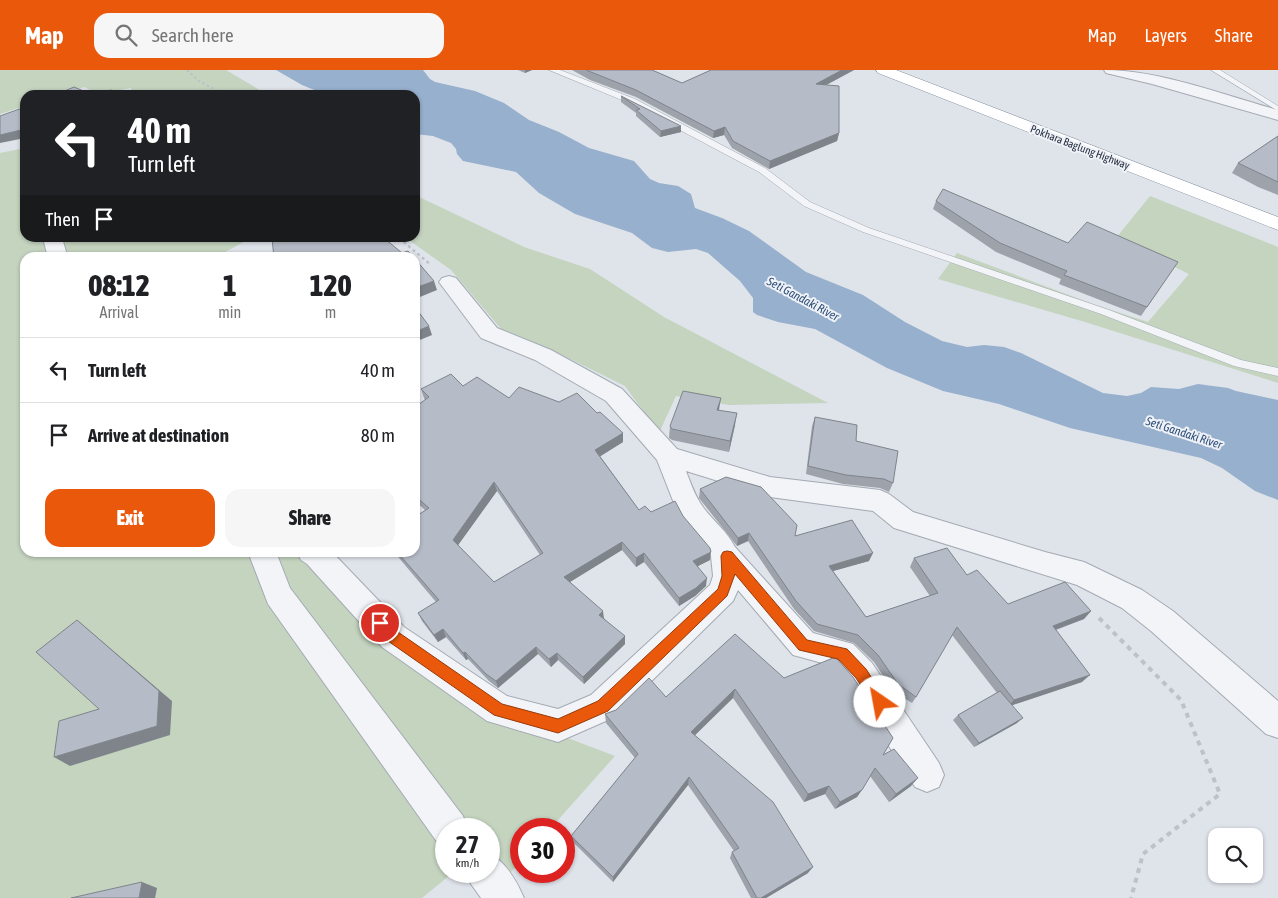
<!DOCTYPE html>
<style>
:root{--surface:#fff;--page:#f6f6f6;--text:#202124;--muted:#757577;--line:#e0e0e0;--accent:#ea580c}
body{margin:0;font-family:"Asap Condensed",sans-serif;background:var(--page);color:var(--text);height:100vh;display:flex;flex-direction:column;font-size:19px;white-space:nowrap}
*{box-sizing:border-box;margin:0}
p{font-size:16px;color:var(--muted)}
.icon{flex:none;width:28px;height:28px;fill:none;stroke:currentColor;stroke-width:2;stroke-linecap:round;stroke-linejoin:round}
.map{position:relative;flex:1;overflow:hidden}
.details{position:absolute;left:20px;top:182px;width:400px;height:305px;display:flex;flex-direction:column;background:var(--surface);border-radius:15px;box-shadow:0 1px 4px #0004}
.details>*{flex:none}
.top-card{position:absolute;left:20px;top:20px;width:400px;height:152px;border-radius:15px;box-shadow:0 1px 4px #0004;background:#202124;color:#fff;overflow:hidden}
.controls{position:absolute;left:1208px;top:758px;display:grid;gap:10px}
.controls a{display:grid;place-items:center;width:55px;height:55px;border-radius:10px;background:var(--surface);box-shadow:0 1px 4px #0004;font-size:25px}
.speed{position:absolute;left:435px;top:748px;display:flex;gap:10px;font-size:25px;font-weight:700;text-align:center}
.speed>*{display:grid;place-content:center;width:65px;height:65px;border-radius:50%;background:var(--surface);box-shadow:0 1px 4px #0004;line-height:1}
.speed small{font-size:12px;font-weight:400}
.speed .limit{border:8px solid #d22;background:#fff;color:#111}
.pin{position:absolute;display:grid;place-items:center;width:42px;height:42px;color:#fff;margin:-21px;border:2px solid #fff;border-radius:50%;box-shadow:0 1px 5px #0007}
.me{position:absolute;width:55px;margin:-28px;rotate:327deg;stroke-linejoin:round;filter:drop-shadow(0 0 4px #0008)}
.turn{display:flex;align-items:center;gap:18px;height:105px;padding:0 25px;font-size:22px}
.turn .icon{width:65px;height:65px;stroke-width:2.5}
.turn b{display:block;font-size:35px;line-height:42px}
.then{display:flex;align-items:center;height:48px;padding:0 25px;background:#0003;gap:10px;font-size:19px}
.eta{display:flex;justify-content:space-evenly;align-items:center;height:85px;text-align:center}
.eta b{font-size:30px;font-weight:800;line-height:35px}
.cta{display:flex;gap:10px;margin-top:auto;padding:10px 25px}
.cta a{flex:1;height:58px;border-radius:15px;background:var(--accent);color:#fff;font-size:20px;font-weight:800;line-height:58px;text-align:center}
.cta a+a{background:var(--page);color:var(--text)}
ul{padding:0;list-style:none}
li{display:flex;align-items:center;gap:15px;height:65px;padding:0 25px;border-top:1px solid var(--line)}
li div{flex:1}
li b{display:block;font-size:19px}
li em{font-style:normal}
header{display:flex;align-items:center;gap:30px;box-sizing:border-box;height:70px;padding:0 25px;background:var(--accent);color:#fff}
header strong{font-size:24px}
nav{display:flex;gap:28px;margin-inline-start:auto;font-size:18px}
.search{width:350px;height:45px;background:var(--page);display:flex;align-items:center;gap:12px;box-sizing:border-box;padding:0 18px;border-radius:15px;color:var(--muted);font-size:19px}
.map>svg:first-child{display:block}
.green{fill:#c4d4bf}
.water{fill:#97b0cd}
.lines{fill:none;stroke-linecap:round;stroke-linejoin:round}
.lane-casing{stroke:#a4aab4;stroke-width:1}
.street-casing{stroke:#a4aab4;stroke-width:2}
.highway-casing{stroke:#8590a1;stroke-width:1}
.path-far2{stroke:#bdc1c8;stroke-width:2;stroke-dasharray:2.5 2.5;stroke-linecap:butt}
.path-far1{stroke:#bdc1c8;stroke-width:2.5;stroke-dasharray:3 3;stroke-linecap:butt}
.path{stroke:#bdc1c8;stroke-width:4;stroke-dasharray:5 5;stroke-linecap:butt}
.lane{fill:#f2f4f7;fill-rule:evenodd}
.street{fill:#f2f4f7;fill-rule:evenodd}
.highway{fill:#fff;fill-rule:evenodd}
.wall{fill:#9da2ab;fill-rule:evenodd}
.shaded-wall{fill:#7f848b}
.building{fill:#b6bcc7;stroke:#7f848b;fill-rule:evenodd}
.route{fill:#ea580c;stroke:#983908}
.labels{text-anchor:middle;stroke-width:4;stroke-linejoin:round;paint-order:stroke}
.far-street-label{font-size:11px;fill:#273042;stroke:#eff2f7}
.far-water-label{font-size:12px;font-style:italic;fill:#2d4e79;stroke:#eff2f7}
</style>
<header>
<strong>Map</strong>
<div class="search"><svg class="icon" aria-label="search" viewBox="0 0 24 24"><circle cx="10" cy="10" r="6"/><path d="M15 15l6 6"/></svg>Search here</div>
<nav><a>Map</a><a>Layers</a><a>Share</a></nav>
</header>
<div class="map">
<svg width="1278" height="828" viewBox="0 0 1278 828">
<rect width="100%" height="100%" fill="#dfe3ea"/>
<!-- green -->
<path class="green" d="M0 0H226L268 25H132L131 18 99 24 84 17 59 25H25V36L0 44Z
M25 78V143L22 146 25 168H251L216 187 25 188V482L306 483 523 651 615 686 550 759H521V791L501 813 489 801V759H446V801H455L422 828H0V83Z
M415 125 524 177 590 199 664 247 828 333 729 335 676 326 659 363 625 316 552 280 543 288 502 260 451 200 406 168H415Z
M1150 126 1278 177V313L1085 252 938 209 957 183 1093 234 1148 252 1189 204 1116 168Z"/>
<!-- water -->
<path class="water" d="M276 0H423L430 9 435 12 475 21 504 33 529 50 559 62 589 78 634 91 650 109 659 113 678 116 691 124 695 138 722 148 749 161 806 202 863 225 905 252 942 271 967 277 984 275 1004 277 1021 283 1103 323 1127 326 1141 323 1151 317 1179 319 1198 314 1228 318 1236 321 1278 330V430L1255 421 1222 398 1201 388 1070 358 999 334 943 321 887 298 815 259 778 252 757 245 753 242V228L740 211 708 183 696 179 668 182 652 178 632 163 575 144 539 123 516 102 463 91 457 84 456 79 451 73 433 66 415 64V25H327L302 15Z"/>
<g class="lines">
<!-- lane casing -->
<g class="lane-casing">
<path id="lane" d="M549 0H560L635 29 765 98 810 132 869 158 1109 240 1241 290 1278 298V306L1234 296 1101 244 863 162 804 136 759 102 629 33Z
M1211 0H1220L1278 36V41Z"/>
</g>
<!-- street casing -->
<g class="street-casing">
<path id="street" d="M1104 0C1160 0 1223 25 1278 40V50L1152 14 1106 3Z
M43 168H62L68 188H48Z
M449 206 456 208 497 258 551 280 622 319 677 379 770 407 880 420 889 424 913 442 1045 482 1084 492 1142 520 1173 541 1278 631V668L1266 664 1151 561 1122 538 1077 515 894 458 873 441 770 427 686 401C691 414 695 426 703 437 713 451 727 461 735 477L813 563 853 574 872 593 939 693 944 705 939 717 927 722 915 717 850 615 833 596 793 585 738 520 733 531 615 647 558 672 487 651 382 577 307 494 301 490 297 482H332L404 557 507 626 558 639 591 625 710 515 713 506 711 486 684 453 677 441 657 390 606 331 535 290 481 268 439 212 442 208Z
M248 482H276L290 518 463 746 468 759H446V776L437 772 268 534Z
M489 784C506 791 517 812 524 828H481L471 814 465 801H489Z"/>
</g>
<!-- highway casing -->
<g class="highway-casing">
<path id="highway" d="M876 0H896L1278 147V160L878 3Z"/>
</g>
<!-- path-far2 -->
<path class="path-far2" d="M187 0 199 11 225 25"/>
<!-- path-far1 -->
<path class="path-far1" d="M399 168 431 195"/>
<!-- path -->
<path class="path" d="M1099 548 1181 630 1220 724 1143 784 1131 828"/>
<!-- lane -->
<use href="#lane" class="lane"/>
<!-- street -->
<use href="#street" class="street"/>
<!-- highway -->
<use href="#highway" class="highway"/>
</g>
<!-- wall -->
<path class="wall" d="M518 0H532L525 3Z
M572 0H652L682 13 711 0H854L826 15 839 63 837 71 769 99 732 78 724 65 713 68 636 27 590 10Z
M621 26 681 62 660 67 636 46V43L621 32Z
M1278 66V125L1258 117 1232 103 1238 93Z
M936 131 1068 173 1178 192 1141 246 1059 214 1061 209 996 182 933 139Z
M463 316 509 328 623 372 600 386 639 440 651 442 710 490 698 496 706 516 695 526 679 536 644 492 636 497 622 480 570 512 604 548 625 574 584 614 558 590 551 597 538 584 498 618 489 611 468 589 466 590 446 567 438 572 422 551 418 543 436 532 394 482H415L425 440 415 431V337L425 330 424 328 421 319ZM497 421 540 485 494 512 458 475Z
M719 340 735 355 729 382 672 370 669 368 670 356Z
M815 347 856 371 893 413 889 422 880 418 843 414 806 404 812 356Z
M700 419 795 466 869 491 833 501 866 547 930 526 910 497 914 488 967 505 1008 534 1091 541 1084 549 1056 560 1082 612 1012 635 1017 653 974 677 953 650 958 645 997 623 952 565 916 627 912 633 893 621 874 592 854 573 814 561 794 539 748 471 737 476 699 428Z
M784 608 883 685 911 716 889 732 870 706 857 727 835 739 825 724 804 732 733 628 695 665 808 803 766 828H751L730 788 732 782 734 781 688 715 613 812 573 772 571 766 635 688 606 653 605 644 666 627Z"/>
<!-- shaded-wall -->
<path class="shaded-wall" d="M525 0H532L525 3Z
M842 0H854L815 21 816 14Z
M681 56V62L660 67 661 61Z
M725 57 724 65 713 68 714 61Z
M25 59V68L0 73V65Z
M839 63 837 71 769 99 770 91Z
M434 211 437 220 415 229V218Z
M429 256 432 265 415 272V262Z
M721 328 719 340 716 352 717 340Z
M737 343 735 355 729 382 730 371Z
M623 363V372L596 389 595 380Z
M494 412 497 421 456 478 453 470Z
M749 463 748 471 737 476 738 468Z
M622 472V480L565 515 564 507Z
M711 482 710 490 692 499 693 491Z
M644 483V492L636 497V488Z
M873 483 869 491 826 503 829 496Z
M707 508 706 516 695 526 679 536V528Z
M603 541 604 549 599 545Z
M1091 541 1084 549 1046 563 1053 556Z
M77 550 172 631 170 665 70 696 54 687 157 656Z
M443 559 446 567 438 572 434 565Z
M625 566V574L584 614 583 607Z
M536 577 538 584 498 618 496 611Z
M465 582 468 589 466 590 463 583Z
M557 583 558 590 551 597 549 589Z
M1090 605 1082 612 1007 637 1014 630Z
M735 619 733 628 690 670 691 662Z
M1023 648 1017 653 974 677 979 673Z
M689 707 688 715 613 812V807Z
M918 708 911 716 889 732 896 724Z
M829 716 825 724 804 732 808 724Z
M862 720 857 727 835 739 840 732Z
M813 797 808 803 766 828H761Z
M142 812 157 818 155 828H139Z"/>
<!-- building -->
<path class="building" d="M586 0H652L682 13 711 0H842L816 14 839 16V63L770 91 733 71 725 57 714 61 636 20Z
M74 17 93 25H55Z
M110 20 137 25H100Z
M621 26 681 56 661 61 636 40 640 39Z
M25 37V59L0 65V46Z
M1278 66V112L1238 93Z
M943 119 1068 173 1087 152 1178 192 1147 237 1064 205 1067 201 1000 173 936 131Z
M272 168H300V171L312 168H384L402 183 408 181 414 188H274Z
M415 189 434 211 415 218Z
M415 237 429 256 415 262Z
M451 304 463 316 477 307 509 328 519 317 559 332 577 323 597 343 600 342 623 363 595 380 639 440 645 436 651 442 675 431 683 446 710 478 711 482 693 491 707 508 696 518 679 528 644 483 636 488 622 472 564 507 603 541 599 545 625 566 583 607 557 583 549 589 536 577 496 611 486 604 465 582 463 583 443 559 434 565 418 543 439 530 397 482H415V447L429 438 415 426V337L429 327 421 319ZM494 412 543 483 494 512 453 470Z
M683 321 721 328 717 340 737 343 730 371 672 359 670 356Z
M815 347 857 355 856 371 898 381 893 413 884 409 846 405 808 396Z
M726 407 761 417 797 455 795 466 852 450 873 483 829 496 866 547 938 523 914 488 947 478 967 505 977 500 1008 534 1065 512 1091 541 1053 556 1090 605 1014 630 957 557 916 627 898 614 878 585 858 565 817 554 796 531 749 463 738 468 700 419Z
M77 550 159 621 157 656 54 687 59 651 99 639 36 582Z
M735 564 784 608 833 588H836L853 607 893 668 883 685 894 679 918 708 896 724 875 698 862 720 840 732 829 716 808 724 735 619 691 662 773 732 813 797 761 828H757L732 782 739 778 689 707 613 807 571 766 638 684 605 644 616 640 649 608 666 627Z
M1000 621 1023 648 979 673 958 645Z
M142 812 139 828H71Z"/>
<!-- route -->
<path class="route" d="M727 481 732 482 807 570 847 579 866 599 885 628 887 632 885 637 880 639 875 637 856 608 838 589 799 580 735 504 727 526 608 641 558 663 494 645 388 571 374 553 376 549 380 547 385 549 398 562 502 634 558 649 598 631 718 519 722 506 721 486 723 482Z"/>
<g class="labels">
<!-- far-street labels -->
<g class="far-street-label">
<text transform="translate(1080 77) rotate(21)" y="4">Pokhara Baglung Highway</text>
</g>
<!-- far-water labels -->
<g class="far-water-label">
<text transform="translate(803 229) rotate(28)" y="4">Seti Gandaki River</text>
<text transform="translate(1184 363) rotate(18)" y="4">Seti Gandaki River</text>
</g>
</g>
</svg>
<div class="controls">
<a><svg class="icon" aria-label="search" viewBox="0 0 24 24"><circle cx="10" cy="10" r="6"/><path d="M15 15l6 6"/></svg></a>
</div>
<div class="speed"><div>27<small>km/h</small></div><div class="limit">30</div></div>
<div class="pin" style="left:380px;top:553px;background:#d93025"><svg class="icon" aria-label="arrive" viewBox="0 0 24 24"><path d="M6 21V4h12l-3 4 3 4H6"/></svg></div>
<svg class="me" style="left:880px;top:632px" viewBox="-20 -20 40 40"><circle r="19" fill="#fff"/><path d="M0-13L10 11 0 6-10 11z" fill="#ea580c"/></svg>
<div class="top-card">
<div class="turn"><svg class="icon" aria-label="left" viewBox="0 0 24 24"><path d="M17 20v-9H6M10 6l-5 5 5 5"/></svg><div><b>40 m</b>Turn left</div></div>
<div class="then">Then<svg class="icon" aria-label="arrive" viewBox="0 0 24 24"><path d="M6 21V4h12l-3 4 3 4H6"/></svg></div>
</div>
<section class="details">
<div class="eta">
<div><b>08:12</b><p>Arrival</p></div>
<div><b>1</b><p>min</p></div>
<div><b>120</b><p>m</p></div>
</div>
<ul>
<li><svg class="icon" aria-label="left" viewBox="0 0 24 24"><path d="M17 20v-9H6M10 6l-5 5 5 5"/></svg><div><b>Turn left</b></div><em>40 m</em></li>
<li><svg class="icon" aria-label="arrive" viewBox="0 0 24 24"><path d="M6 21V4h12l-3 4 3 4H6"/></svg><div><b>Arrive at destination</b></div><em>80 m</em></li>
</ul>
<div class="cta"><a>Exit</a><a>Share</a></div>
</section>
</div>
